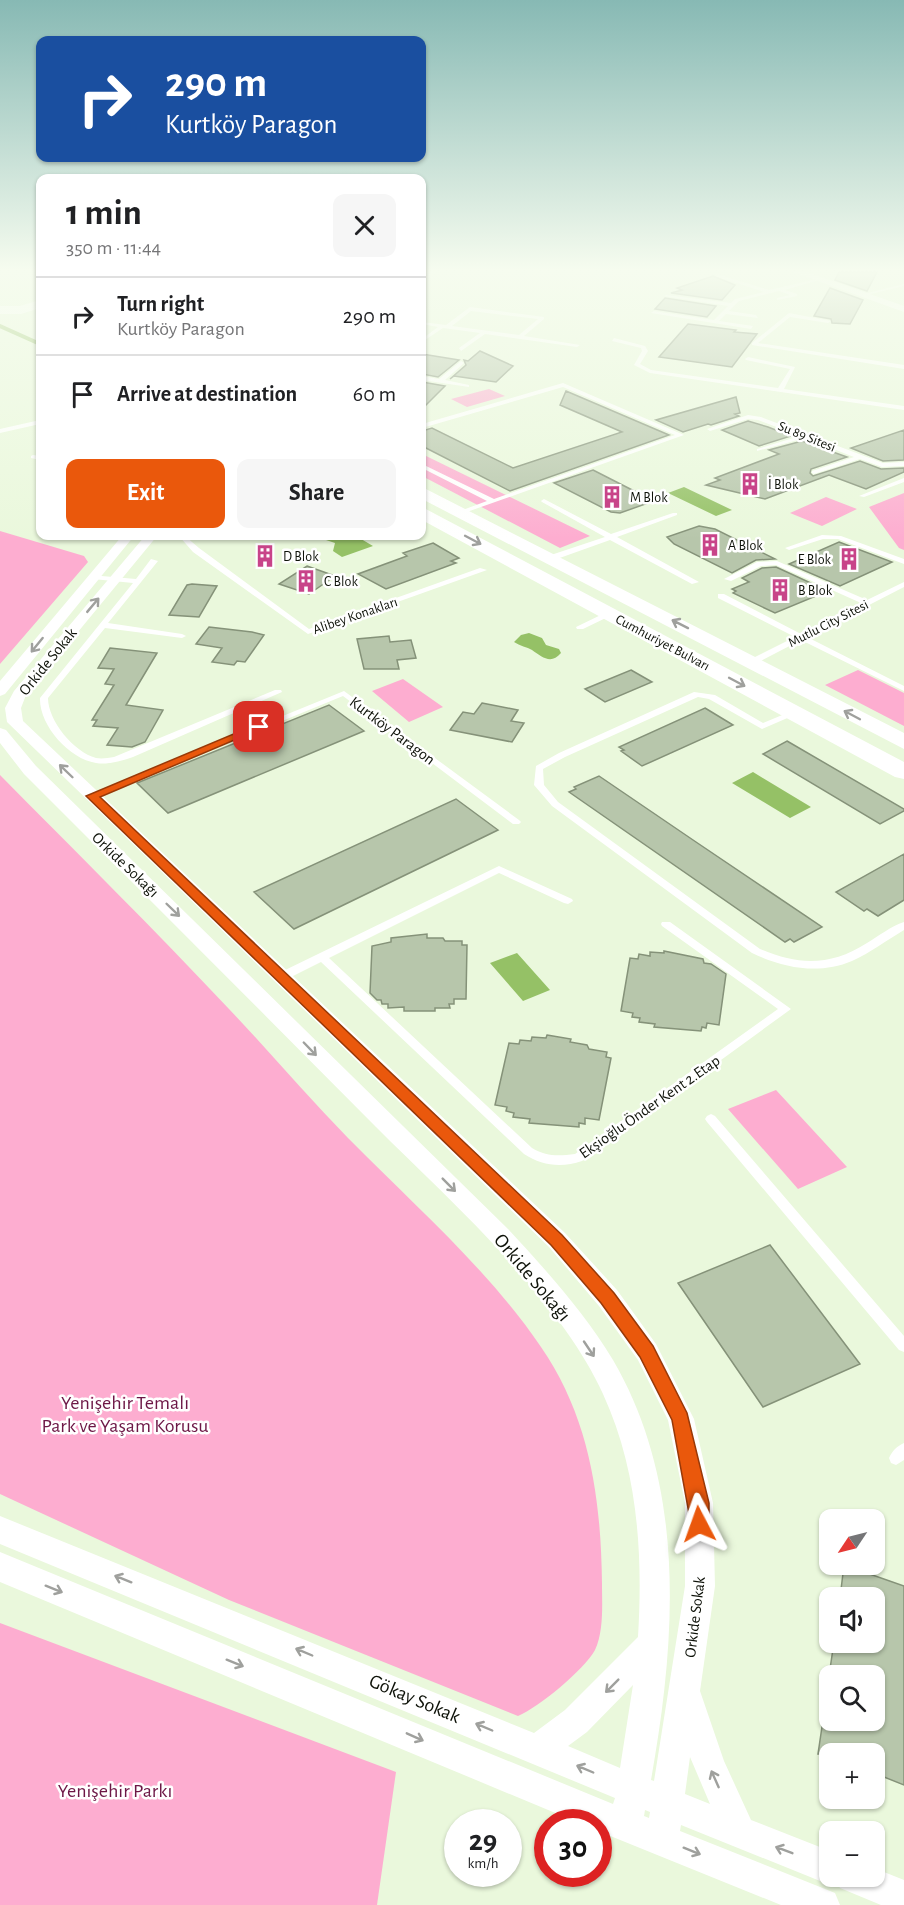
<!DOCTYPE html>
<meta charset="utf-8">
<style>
:root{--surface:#fff;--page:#f6f6f6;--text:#202124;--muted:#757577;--line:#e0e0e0;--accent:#ea580c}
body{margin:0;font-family:"Alegreya Sans",sans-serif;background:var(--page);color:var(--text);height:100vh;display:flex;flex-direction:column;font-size:22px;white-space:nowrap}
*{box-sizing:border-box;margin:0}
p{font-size:20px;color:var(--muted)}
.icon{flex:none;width:33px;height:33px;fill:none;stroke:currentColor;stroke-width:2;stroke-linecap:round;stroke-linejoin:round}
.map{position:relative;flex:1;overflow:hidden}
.side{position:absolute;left:36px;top:174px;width:390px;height:366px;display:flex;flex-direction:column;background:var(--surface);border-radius:12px;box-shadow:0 2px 4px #0004}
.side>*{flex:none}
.hud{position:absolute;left:36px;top:36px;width:390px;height:126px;border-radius:12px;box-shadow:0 2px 4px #0004;background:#1a4fa0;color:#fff;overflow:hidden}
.needle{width:39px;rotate:235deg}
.fabs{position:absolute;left:819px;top:1509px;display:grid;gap:12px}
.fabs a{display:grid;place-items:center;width:66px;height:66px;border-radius:12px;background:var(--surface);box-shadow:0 2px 4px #0004;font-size:30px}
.speed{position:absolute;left:444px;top:1809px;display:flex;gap:12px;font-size:30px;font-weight:700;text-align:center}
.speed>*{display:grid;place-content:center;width:78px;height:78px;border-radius:50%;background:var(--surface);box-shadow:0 2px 4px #0004;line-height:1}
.speed small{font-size:15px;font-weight:400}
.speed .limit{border:9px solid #d22;background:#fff;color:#111}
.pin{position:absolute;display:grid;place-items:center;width:51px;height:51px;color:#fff;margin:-26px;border-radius:12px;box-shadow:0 3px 9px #0006}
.me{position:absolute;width:66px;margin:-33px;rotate:356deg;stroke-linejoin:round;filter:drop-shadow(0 0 4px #0008)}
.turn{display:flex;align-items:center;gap:21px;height:126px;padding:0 30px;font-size:27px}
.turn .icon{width:78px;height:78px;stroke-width:2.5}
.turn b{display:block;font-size:42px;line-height:51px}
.round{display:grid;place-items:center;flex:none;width:63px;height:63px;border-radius:12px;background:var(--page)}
.headline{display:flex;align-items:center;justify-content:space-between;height:102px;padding:0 30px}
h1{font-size:36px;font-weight:700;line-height:45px}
.action{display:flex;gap:12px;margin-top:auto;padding:12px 30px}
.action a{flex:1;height:69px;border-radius:12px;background:var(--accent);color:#fff;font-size:24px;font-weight:700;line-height:69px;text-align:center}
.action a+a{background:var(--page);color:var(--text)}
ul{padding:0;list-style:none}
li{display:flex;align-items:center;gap:18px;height:78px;padding:0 30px;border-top:2px solid var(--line)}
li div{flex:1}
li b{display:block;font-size:22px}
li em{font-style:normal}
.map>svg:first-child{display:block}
.green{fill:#fdadd0}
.water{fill:#95c166}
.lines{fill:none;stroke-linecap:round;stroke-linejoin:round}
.stream{stroke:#95c166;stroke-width:4}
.building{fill:#b7c6ab;stroke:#859279;stroke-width:1.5}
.lane{fill:#fff;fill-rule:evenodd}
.street{fill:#fff;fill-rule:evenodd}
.secondary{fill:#fff;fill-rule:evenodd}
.oneway{stroke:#9fa09d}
.route{fill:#ea580c;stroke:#983908;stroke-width:1.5}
.labels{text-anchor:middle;stroke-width:5;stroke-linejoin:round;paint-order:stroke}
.far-street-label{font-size:14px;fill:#0e1209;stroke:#fff}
.far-poi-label{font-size:14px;fill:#0e1209;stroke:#fff;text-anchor:start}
.street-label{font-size:16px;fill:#0e1209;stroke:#fff}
.near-street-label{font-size:20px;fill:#0e1209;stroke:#fff}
.near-park-label{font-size:20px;fill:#6d1746;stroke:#fff}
</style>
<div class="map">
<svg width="904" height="1905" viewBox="0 0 904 1905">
<rect width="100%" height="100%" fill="#eaf8dc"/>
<!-- green -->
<path class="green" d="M489 389 505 396 467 407 451 399Z
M422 454 590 536 560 548 422 476Z
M904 493V550L899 548 869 507Z
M826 497 857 509 822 526 790 513Z
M0 531 84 556 88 562 0 664Z
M858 670 904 693V726L825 685Z
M403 679 443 707 409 722 372 691Z
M0 775C76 852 154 929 229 1009 269 1051 307 1096 348 1138 414 1205 488 1269 541 1347 590 1418 601 1499 602 1584 602 1604 604 1631 595 1650 584 1670 539 1707 518 1716L229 1600 0 1494Z
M776 1090 847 1167 798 1189 728 1109Z
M0 1623 396 1772 377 1905H0Z"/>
<!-- water -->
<path class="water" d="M684 487 732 510 716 516 668 493Z
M314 536H356L373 546 342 557 333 551 335 543Z
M529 633 542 638 546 645 559 649 561 653C551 665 542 657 532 650 527 647 520 646 514 642L521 635Z
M753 772 811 807 790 818 732 783Z
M517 953 550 990 523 1001 490 963Z"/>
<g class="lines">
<!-- stream -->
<path class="stream" d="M0 326 40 344"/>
</g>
<!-- building -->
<path class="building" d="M839 272H877L867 291 835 280Z
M713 276 735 285 722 300 671 293 682 290 677 288Z
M830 288 863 300 850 324 832 323 831 319 814 316Z
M665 298 716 306 707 317 655 309Z
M688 324 736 330 734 332 757 334 732 367 659 357Z
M480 351 513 366 496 382 454 376 450 379 466 365 464 360 468 361Z
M422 354 459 360 438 377 422 374Z
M422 382 445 386 422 409Z
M566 391 669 435 510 491 422 446V431L432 428 513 468 622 432 560 405Z
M736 397 740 413 735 414 739 416 711 425 708 424 683 432 656 420Z
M748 421 768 427 791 436 759 446 722 430Z
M904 430V460L883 461 851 448Z
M802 441 847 457 811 469 810 473 813 476 860 461 881 469 904 468V472L866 489 829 475 765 499 706 485 720 480 715 478 779 454 769 450Z
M593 470 642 495 646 498 644 499 651 502 620 513 611 512 554 483Z
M699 526 715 529 775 559 756 560 732 573 674 544 667 537Z
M839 542 892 562 840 586 789 564Z
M433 543 459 558 451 561 456 563 386 589 358 574 407 556 403 553Z
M307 566 335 576 309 594 279 584Z
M776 567 828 591 775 613 733 593 736 591 732 589 749 582 742 578 762 568Z
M192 584 217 586 199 617 169 615 187 585Z
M209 627 252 632 264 635 245 662 237 661 234 665 212 662 222 648 196 644Z
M389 636 390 642 411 640 416 658 397 660 399 669H364L357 639Z
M110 648 157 653 126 705 163 710 145 742 132 747 107 745 118 728 93 726 97 720H92L114 685 105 684 114 669 98 668Z
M631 670 652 682 605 702 585 689Z
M482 703 518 710 511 721 524 723 512 742 450 730 463 712 474 714Z
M329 705 364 731 168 813 137 783Z
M705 708 733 725 642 766 621 751 624 750 619 747Z
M787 741 904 809V811L880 824 763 754Z
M599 776 696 842 822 927 794 942 790 939 785 942 569 792 576 789 574 787Z
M456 799 498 830 294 929 254 892Z
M904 854V900L878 916 867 909 864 911 836 892Z
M427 934V938H443L445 941H462V945H467L466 999H454V1004H449L450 1008H435V1011H404V1007L388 1008V1004H382L381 1000H377L370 993 372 946 391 942V938Z
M664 951 703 959 704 963 711 964 726 974 719 1025 707 1023 706 1028 702 1027 701 1031 654 1027 655 1024 639 1022 640 1018 632 1017 633 1013 621 1011 630 958 638 959 639 954 650 956V952L664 953Z
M547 1035 571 1039 570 1042 587 1045 589 1049 607 1052 606 1057 611 1058 599 1120 585 1118V1124L579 1123V1127L529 1123 530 1119 513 1117 514 1113 506 1111 507 1107 495 1105 509 1043 519 1044 520 1040 531 1041 532 1037 546 1038Z
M770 1245 860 1364 763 1407 678 1283Z
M844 1565 904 1586V1785L874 1773V1754H818L823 1720H874V1676H829L834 1642H874V1598H840Z"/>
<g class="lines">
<!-- lane -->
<path class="lane" d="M717 274 769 290 817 279 819 280 785 290 797 294V296L777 300V298L790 295 779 291 739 301 729 311 756 315 758 318 726 314 719 321 753 326 751 329 651 313 654 311 714 320 728 306 664 296 666 295 731 303 735 299 764 292 715 276Z
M904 284V286L862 296 860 295Z
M470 307 544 317V319L524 336 580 345 577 347 485 334 461 351 459 348 480 333 443 328 422 342V339L438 327 422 324V322L446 325ZM471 311 538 319 519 335 452 326Z
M789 313 831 321 828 323 790 317 758 343 904 365V369L752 345V343Z
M614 338 645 346 648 351 640 364 651 370 778 388 790 369 746 360 745 359 748 357 795 367 784 389 904 406V410L650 373 634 365 642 351 641 348 612 341Z
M461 361 464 363 463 364 445 380 469 385V387L422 380V376L439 379Z
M563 383 684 435 464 513H460V511L487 501 422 468V464L494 499 675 435 563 387 422 428V424Z
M748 415 761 417 883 463 904 462V466L882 467 860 459 814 474 812 473V471L854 457 805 438 757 451V449L800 436 758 420 748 419 710 431 707 429Z
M40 420V424L0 433V429Z
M33 455 40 456V460L31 458V456Z
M904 478V482L864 497 859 496Z
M544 499 611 534 673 513H677V515L617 537 699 582 692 584 610 540 554 560H548V556L605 537 542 502 541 501Z
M822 535 841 536 904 559V564L838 539H823L789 550 785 548Z
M179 536H185L199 548 309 629 480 568 487 570 308 634 193 552Z
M151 559 158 561 108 623 182 634 186 636 182 638 105 628 48 698C48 721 74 752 96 758 102 759 108 758 114 757L275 690H281L282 692 133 757C121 761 108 765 96 763 69 759 39 725 40 698L133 583 93 579 89 577 90 575 136 579Z
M777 561 867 600 904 582V587L807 637 904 686V691L801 640 755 664H749V660L795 637 718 598V594H724L801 634 861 603 776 565 761 566 731 581 724 579 757 562Z
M607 612 614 614 583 629H577L576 627Z
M344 691 519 820 521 822 519 824H513L343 696 95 798 92 799 87 796Z
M694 692 715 695 763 723 792 711H798L799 713 762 729 709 699 698 697 565 757 543 769 544 785 558 802 760 949C799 966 831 966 867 943 879 936 891 926 904 922V930C887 940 870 953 852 961 819 975 783 968 752 953L552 806 534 785 536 766 559 753Z
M499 866 572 899 573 901 568 904 564 903 499 873 329 958 532 1148C547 1157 559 1156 575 1154L778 1009 662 926 661 924 662 922H670L791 1009 582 1161C562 1168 542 1166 524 1154L321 962 287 979 283 980 278 976 279 973Z
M711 1114 715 1116 904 1336V1352L899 1350 707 1122 705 1119 707 1116Z
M904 1443V1460L896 1465 891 1463 889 1458C892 1451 897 1446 904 1443Z"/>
<!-- street -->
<path class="street" d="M793 272H807L904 306V312Z
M122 536H134L5 694 0 696V681Z
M145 536H157L26 695 21 708 23 721 565 1233 617 1290 656 1344 694 1419 713 1503 715 1586 700 1691 724 1761 751 1820 830 1851V1876H874V1868L904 1880V1905H881L840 1888 837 1882 830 1885 681 1825 680 1831 835 1893 840 1905H781L598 1831V1822H577L0 1582V1552L613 1804 615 1798 0 1544V1516L534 1733 565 1710 638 1637C643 1554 638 1470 603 1394 559 1297 450 1201 375 1126 258 1008 141 891 24 774L0 743V728L6 730 36 766 508 1229C546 1270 584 1312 613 1360 687 1487 676 1640 651 1780L654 1781 685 1586V1503L668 1420 638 1360 599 1306 549 1247 7 722 5 708 14 691ZM633 1685 620 1768 568 1746 587 1732ZM690 1757 710 1804 685 1794ZM645 1810 650 1812 649 1818 644 1816Z"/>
<!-- secondary -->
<path class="secondary" d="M422 272H435L422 281Z
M40 300V308L21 314H0V306H20Z
M422 487 904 733V749L422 499Z
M422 507 904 762V779L895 777 422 520Z"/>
</g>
<!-- one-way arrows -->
<defs><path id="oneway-shaft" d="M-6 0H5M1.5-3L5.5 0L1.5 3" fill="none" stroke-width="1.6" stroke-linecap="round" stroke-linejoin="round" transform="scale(1.5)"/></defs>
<g class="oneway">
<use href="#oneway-shaft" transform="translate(473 540) rotate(28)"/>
<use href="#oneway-shaft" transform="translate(93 605) rotate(-50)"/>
<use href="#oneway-shaft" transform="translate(680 624) rotate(-153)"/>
<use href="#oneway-shaft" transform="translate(37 645) rotate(129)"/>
<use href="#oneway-shaft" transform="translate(737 682) rotate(28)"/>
<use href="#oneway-shaft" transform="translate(852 715) rotate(-152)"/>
<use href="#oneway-shaft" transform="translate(66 771) rotate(-136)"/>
<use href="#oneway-shaft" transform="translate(173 910) rotate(44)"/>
<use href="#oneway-shaft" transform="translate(310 1049) rotate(46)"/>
<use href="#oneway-shaft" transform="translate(449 1185) rotate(45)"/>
<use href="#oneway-shaft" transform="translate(589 1349) rotate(56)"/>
<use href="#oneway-shaft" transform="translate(123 1579) rotate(-158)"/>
<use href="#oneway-shaft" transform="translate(54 1589) rotate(22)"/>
<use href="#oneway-shaft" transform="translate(304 1652) rotate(-157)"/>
<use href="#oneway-shaft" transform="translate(235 1663) rotate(22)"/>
<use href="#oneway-shaft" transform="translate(612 1686) rotate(135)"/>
<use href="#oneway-shaft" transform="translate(484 1727) rotate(-157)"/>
<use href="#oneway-shaft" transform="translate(415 1737) rotate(24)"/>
<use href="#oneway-shaft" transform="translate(585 1769) rotate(-157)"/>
<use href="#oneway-shaft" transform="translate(715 1779) rotate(-114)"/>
<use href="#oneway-shaft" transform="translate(784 1850) rotate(-159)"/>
<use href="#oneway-shaft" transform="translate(692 1851) rotate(22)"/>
</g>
<!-- sky -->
<linearGradient id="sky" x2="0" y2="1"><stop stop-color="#87b9b4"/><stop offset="0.5" stop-color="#f6fcef"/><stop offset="1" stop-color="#f6fcef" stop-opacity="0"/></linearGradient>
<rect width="904" height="539" fill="url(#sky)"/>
<!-- route -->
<path class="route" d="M255 725 265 727 100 797 562 1235 614 1293 653 1346 687 1413 709 1503V1524L706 1530 699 1533 692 1530 672 1420 640 1357 601 1303 551 1245 86 796Z"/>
<!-- icons -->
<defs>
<g id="building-bare" transform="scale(1.8)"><path d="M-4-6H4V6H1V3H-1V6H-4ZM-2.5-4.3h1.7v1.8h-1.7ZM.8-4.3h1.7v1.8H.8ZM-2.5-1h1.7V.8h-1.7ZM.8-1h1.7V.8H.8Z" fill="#c84489" stroke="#fff" stroke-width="2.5" paint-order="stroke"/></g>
</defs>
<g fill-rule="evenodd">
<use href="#building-bare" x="750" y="484"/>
<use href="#building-bare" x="612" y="497"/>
<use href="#building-bare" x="710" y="545"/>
<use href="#building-bare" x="265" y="556"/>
<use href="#building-bare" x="849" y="559"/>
<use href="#building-bare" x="306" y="581"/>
<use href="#building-bare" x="780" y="590"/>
</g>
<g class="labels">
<!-- far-street labels -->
<g class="far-street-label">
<text transform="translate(807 436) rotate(22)" y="5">Su 89 Sitesi</text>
<text transform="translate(355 615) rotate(-19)" y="5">Alibey Konakları</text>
<text transform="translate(828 623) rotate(-27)" y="5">Mutlu City Sitesi</text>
<text transform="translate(663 642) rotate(28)" y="5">Cumhuriyet Bulvarı</text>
</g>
<!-- far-poi labels -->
<g class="far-poi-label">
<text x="768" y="489">İ Blok</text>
<text x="630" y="502">M Blok</text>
<text x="728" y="550">A Blok</text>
<text x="283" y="561">D Blok</text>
<text x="831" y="564" text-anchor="end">E Blok</text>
<text x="324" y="586">C Blok</text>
<text x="798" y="595">B Blok</text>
</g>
<!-- street labels -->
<g class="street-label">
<text transform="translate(47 661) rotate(-51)" y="6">Orkide Sokak</text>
<text transform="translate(393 730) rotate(37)" y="6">Kurtköy Paragon</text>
<text transform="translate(126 864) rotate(44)" y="6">Orkide Sokağı</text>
<text transform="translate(649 1106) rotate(-35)" y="6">Ekşioğlu Önder Kent 2.Etap</text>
<text transform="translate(694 1617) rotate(-83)" y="6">Orkide Sokak</text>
</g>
<!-- near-street labels -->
<g class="near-street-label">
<text transform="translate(533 1277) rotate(50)" y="7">Orkide Sokağı</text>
<text transform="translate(415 1698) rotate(23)" y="7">Gökay Sokak</text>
</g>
<!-- near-park labels -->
<g class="near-park-label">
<text x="125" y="1409">Yenişehir Temalı<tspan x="125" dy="23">Park ve Yaşam Korusu</tspan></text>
<text x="115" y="1797">Yenişehir Parkı</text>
</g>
</g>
</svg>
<div class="fabs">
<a><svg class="needle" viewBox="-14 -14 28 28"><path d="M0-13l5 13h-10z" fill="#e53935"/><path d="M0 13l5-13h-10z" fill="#757577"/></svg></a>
<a><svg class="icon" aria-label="sound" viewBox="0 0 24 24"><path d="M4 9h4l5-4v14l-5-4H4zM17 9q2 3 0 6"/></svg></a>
<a><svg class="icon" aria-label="search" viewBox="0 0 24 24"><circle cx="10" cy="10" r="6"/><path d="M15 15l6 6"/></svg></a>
<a>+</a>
<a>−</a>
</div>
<div class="speed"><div>29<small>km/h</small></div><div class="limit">30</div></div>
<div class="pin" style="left:259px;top:727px;background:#d93025"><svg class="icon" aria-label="arrive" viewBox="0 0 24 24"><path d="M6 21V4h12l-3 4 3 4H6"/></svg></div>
<svg class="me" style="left:699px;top:1524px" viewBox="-20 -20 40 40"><path d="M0-17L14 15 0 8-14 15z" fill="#ea580c" stroke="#fff" stroke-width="4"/></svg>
<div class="hud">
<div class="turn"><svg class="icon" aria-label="right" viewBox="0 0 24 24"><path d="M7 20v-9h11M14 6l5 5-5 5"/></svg><div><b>290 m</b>Kurtköy Paragon</div></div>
</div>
<section class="side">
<div class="headline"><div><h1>1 min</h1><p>350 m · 11:44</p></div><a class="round"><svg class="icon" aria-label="close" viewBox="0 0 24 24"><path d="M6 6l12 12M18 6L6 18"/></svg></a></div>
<ul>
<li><svg class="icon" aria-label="right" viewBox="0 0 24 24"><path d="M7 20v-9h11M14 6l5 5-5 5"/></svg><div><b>Turn right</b><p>Kurtköy Paragon</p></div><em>290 m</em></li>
<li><svg class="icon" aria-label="arrive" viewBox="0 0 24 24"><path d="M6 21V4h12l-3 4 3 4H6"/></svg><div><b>Arrive at destination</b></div><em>60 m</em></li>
</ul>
<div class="action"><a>Exit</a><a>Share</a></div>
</section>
</div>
